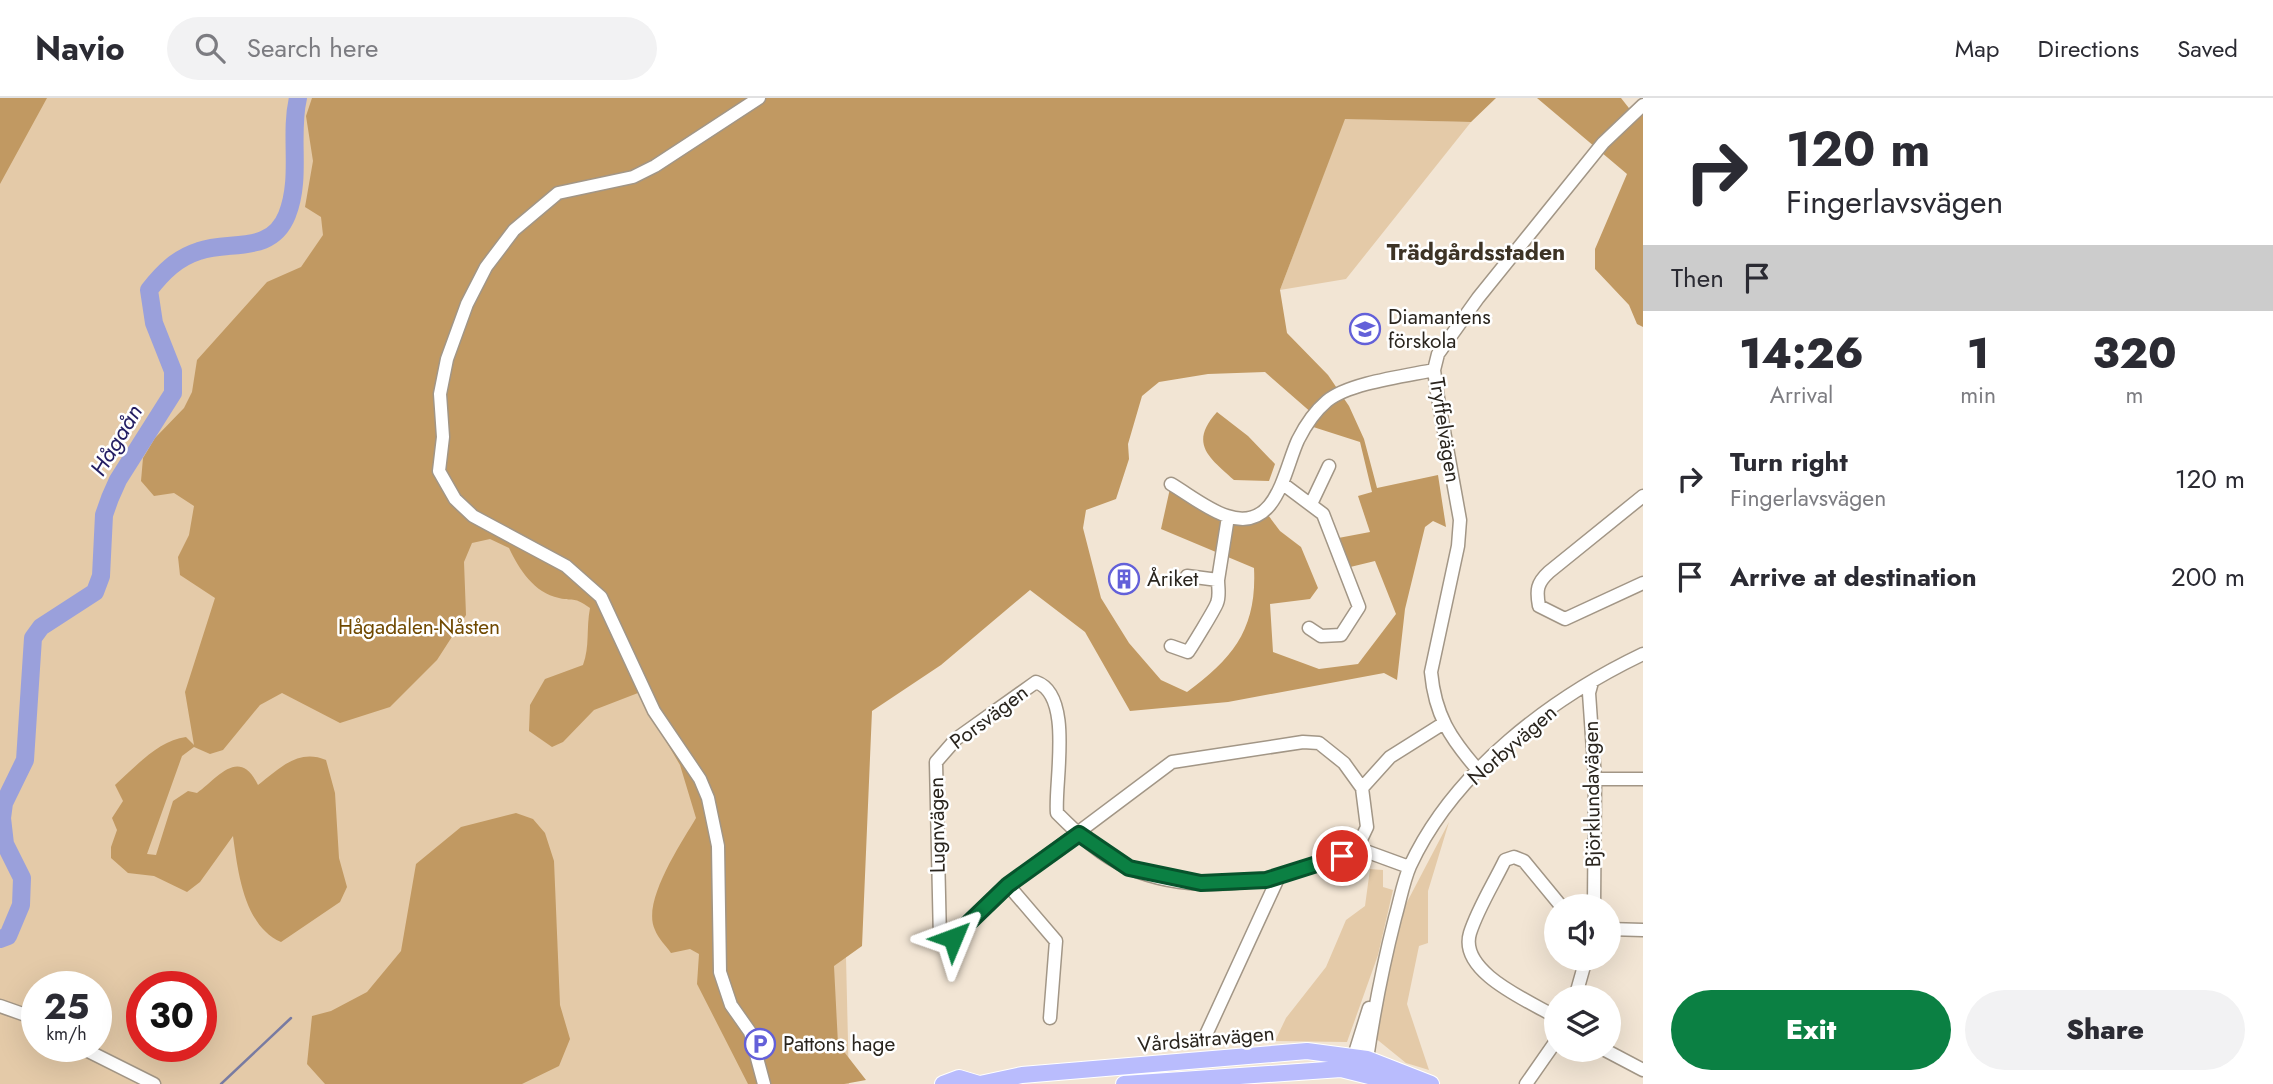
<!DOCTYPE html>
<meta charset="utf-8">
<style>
:root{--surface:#fff;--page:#f2f2f3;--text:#2b2b33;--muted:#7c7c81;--line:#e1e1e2;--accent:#0b8043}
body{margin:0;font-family:Jost,sans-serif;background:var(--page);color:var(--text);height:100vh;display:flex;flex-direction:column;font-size:26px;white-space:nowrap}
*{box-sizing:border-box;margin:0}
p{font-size:23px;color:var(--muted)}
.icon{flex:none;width:38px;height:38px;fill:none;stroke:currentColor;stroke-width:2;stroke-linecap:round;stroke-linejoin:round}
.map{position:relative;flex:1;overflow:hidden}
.side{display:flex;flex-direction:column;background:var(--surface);width:630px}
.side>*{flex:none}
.top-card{background:#fff;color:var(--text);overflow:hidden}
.fabs{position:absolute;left:1544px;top:796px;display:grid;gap:14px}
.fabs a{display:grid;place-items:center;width:77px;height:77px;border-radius:50%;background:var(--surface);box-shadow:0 7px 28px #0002;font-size:35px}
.speed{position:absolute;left:21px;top:873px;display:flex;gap:14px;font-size:35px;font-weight:700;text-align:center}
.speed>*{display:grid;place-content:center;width:91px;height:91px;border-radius:50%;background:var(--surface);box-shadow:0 7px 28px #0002;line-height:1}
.speed small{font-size:18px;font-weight:400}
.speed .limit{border:10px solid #d22;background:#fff;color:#111}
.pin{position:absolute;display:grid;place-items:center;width:60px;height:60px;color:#fff;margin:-30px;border:4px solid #fff;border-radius:50%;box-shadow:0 2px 7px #0007}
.me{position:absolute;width:77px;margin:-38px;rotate:46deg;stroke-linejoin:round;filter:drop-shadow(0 0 5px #0008)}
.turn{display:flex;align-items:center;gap:24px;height:147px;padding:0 28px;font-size:32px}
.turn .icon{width:91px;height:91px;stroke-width:2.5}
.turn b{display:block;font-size:49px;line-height:60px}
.then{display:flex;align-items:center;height:66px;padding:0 28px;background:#0003;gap:14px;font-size:26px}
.eta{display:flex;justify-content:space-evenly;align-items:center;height:119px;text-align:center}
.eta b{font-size:42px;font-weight:800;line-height:49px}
.action{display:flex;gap:14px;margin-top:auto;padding:14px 28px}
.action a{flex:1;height:80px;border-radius:42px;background:var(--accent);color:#fff;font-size:28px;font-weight:800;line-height:80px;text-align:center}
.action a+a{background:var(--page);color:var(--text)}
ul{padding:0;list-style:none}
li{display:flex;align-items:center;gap:21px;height:98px;padding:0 28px}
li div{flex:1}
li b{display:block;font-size:26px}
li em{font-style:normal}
header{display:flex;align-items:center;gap:42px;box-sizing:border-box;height:98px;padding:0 35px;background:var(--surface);border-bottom:2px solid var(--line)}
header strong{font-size:33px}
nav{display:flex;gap:38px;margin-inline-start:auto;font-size:24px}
.search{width:490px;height:63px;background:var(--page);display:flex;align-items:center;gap:18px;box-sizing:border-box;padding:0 24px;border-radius:38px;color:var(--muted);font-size:26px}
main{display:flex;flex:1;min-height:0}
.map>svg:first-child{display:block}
.green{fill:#e4caa8;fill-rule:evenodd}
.forest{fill:#c19962;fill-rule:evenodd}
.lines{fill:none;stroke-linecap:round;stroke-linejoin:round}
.stream{stroke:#787ba2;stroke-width:2.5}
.river{stroke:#9aa0db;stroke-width:18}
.minor-casing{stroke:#a29686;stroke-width:15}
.major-casing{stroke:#fff;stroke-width:18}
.minor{stroke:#fff;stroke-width:12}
.major{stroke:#b9bcfd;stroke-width:16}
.route-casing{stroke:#07532c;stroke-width:18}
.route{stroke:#0b8043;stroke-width:12}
.labels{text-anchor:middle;stroke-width:5;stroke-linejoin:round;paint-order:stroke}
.poi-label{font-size:21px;fill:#2a251e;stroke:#fff;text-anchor:start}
.street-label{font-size:21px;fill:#2a251e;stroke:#fff}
.park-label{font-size:21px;fill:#704900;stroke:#fff}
.neighbourhood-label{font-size:23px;font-weight:bold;fill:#3d3325;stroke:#fff}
.water-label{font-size:23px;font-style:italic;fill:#231d62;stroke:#fff}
</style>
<header>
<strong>Navio</strong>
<div class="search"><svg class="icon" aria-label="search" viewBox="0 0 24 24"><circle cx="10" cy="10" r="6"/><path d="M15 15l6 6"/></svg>Search here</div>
<nav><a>Map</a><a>Directions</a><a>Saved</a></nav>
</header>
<main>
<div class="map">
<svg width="1643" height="986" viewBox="0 0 1643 986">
<rect width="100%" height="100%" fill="#f2e5d4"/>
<!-- green -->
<path class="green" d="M0 0H1382L1357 21 1471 24 1346 181 1280 192 1339 35 836 435 849 986H0ZM37 889H96V948H37ZM142 889H201V948H142Z
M1449 724 1428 793V845L1419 848 1407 906 1429 972 1406 965 1374 939 1373 934 1406 806Z
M1370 771 1383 772V789L1393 792 1378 857 1347 944 1275 943 1286 920 1326 869 1346 822 1365 808Z"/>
<!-- forest -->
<path class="forest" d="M0 0H47L0 86Z
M312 0H1496L1471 24 1345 21 1280 192 1287 235 1328 277 1349 308 1364 341 1377 390 1438 377 1446 429 1433 423 1425 429 1405 511 1397 582 1384 575 1228 604 1130 613 1085 534 1030 492 941 567 872 613 862 848 834 868 838 946 866 982 844 986H748L697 886 699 856 690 851 671 855C666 848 658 840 655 832 641 804 682 744 696 720L680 667 638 595 594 612 563 644 552 649 529 633 530 607 545 581 583 567C590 548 586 531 590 510 573 498 576 504 559 500 534 495 519 471 509 450L490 441 472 445 464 464 466 517 437 562 390 609 340 625 282 595 260 607 223 652 210 656 194 649 182 658 147 756 156 757 173 703 188 693 197 695C217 681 239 648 258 687 279 671 298 650 326 662L335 695 339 760 347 789 340 804 281 844C244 828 238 774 233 738L200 784 187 794 154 778 128 775 111 760V749L117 732 112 720 123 703 115 687C135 669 159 642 186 639L194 647 185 594 215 500 180 477 178 459 189 437 194 408 174 395 154 398 141 383 143 360 155 340 184 310 192 294 197 262 267 184 301 169 323 137 321 119 305 109 313 63 306 18ZM1265 274 1313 316 1307 327 1360 344 1372 394 1358 398 1370 434 1333 441 1342 471 1375 463 1396 516 1358 566 1319 571 1273 554 1270 506 1310 501 1318 490 1301 449 1280 433 1265 413 1228 419 1171 386 1161 431 1254 470C1257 530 1234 560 1187 594L1161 582 1129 545 1101 500 1083 430 1086 412 1116 401 1129 361 1128 346 1142 298 1159 284 1208 276Z
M1537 0H1621L1636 19 1643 15V229L1637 226 1629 207 1595 171V151L1627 76Z
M1217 314 1248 338 1275 366 1269 383 1234 382C1210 360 1188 346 1217 314Z
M516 715 533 721 545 735 554 763 560 907 570 941 559 968 522 986H325L307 966 312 918 331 913 367 894 401 853 416 766 461 729Z"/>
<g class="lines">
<!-- stream -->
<path class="stream" d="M221 986 291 920"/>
<!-- river -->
<path class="river" d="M0 841 8 838 21 807 22 780 5 746 2 720 4 705 25 662 33 540 41 529 95 494 101 478 104 417 110 400 118 382 173 295V273L154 225 149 192C163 174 177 160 199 153 230 142 271 157 287 117 302 79 289 38 298 0"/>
<!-- minor casing -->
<g class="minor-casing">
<path id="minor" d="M759 0 655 68 633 79 558 95 514 132 486 169 467 206 447 261 440 296 443 339 439 373 455 401 473 418 566 468 601 499 654 613 700 681 708 700 718 748 720 874 731 907 750 934 764 986
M1171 386C1188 396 1208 412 1227 418 1277 435 1284 372 1298 342 1305 328 1314 314 1327 303 1349 285 1405 278 1434 272
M1283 386 1323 416 1359 509 1341 537 1321 538 1309 530
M1643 398 1549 474C1537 485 1536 492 1539 508L1565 521 1643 485
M1311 406 1329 368
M1187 478 1218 482 1228 419
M1171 548 1188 554C1191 550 1215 511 1217 505 1220 498 1218 490 1218 482
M1592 584 1589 595 1595 681 1594 808
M1478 672C1450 640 1435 617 1431 574L1458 448 1460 422 1437 294 1434 272 1438 256 1478 200 1603 45 1643 7
M1595 681H1643
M1362 690 1390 659 1444 625
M1357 750C1288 783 1202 801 1129 770 1101 758 1078 736 1057 715 1054 686 1074 597 1036 584L956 641 936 664 940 842 953 840 1008 787 1172 664 1303 644 1319 645 1344 665 1362 690 1367 729 1357 750 1409 769
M1008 787 1056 843 1050 920
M1608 831 1643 832
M1575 900 1586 861
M0 908 37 921
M1556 919C1529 903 1458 874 1470 835 1478 810 1494 785 1505 762L1514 759 1524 763 1561 808
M1204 941 1279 778
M78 948 154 986
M1605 952 1643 972
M1354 958 1369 910
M1367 961C1374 913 1383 867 1395 820 1400 803 1403 784 1410 768 1454 673 1551 600 1643 556
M1526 986 1556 943"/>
</g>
<!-- major casing -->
<g class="major-casing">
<path id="major" d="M943 986 959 980 979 986
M980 986 1022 977 1307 953 1367 961 1431 986
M1124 986 1341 971 1401 986"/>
</g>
<!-- minor -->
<use href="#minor" class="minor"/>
<!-- major -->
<use href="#major" class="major"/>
</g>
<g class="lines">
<!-- route casing -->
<g class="route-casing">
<path id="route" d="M953 840 1008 787 1079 736 1129 770 1201 785 1266 782 1342 758"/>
</g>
<!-- route -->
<use href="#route" class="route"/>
</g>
<!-- icons -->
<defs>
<g id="school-ring" transform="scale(1.575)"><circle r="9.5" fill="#fff" stroke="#6360d9" stroke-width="1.5"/><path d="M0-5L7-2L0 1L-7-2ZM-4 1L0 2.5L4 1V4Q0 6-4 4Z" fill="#6360d9"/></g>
<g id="building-ring" transform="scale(1.575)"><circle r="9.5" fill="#fff" stroke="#6360d9" stroke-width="1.5"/><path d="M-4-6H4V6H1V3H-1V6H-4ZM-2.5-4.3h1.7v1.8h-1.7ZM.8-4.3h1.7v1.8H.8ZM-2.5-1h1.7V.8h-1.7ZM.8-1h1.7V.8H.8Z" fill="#6360d9"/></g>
<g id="parking-ring" transform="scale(1.575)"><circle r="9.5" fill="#fff" stroke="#6360d9" stroke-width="1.5"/><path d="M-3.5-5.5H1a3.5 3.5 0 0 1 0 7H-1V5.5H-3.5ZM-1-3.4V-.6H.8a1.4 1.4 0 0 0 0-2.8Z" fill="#6360d9"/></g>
</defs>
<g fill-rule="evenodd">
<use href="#school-ring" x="1365" y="231"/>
<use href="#building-ring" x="1124" y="481"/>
<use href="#parking-ring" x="760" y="946"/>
</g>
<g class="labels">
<!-- poi labels -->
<g class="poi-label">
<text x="1388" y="226">Diamantens<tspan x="1388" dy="24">förskola</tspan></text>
<text x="1147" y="488">Åriket</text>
<text x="783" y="953">Pattons hage</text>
</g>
<!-- street labels -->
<g class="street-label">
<text transform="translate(1445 332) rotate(81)" y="7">Tryffelvägen</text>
<text transform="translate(989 619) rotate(-37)" y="7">Porsvägen</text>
<text transform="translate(1512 647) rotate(-41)" y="7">Norbyvägen</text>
<text transform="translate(1592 696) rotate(-91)" y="7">Björklundavägen</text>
<text transform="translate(937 727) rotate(-91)" y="7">Lugnvägen</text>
<text transform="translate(1206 941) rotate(-5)" y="7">Vårdsätravägen</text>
</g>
<!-- park labels -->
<g class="park-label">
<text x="419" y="536">Hågadalen-Nåsten</text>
</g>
<!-- neighbourhood labels -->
<g class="neighbourhood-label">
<text x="1476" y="162">Trädgårdsstaden</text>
</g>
<!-- water labels -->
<g class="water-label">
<text transform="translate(116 342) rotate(-59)" y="8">Hågaån</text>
</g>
</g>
</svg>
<div class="fabs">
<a><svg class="icon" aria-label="sound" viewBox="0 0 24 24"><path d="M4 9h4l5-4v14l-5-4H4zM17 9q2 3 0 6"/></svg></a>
<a><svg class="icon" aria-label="layers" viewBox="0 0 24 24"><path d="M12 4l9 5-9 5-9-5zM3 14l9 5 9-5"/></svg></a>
</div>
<div class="speed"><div>25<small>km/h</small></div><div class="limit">30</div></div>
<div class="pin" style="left:1342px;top:758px;background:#d93025"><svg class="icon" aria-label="arrive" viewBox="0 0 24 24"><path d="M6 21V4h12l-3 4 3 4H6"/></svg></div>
<svg class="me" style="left:953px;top:840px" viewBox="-20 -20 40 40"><path d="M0-17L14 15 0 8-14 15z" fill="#0b8043" stroke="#fff" stroke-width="4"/></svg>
</div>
<section class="side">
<div class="top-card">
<div class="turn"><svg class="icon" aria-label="right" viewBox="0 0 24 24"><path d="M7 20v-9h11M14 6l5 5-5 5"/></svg><div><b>120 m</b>Fingerlavsvägen</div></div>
<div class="then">Then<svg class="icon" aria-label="arrive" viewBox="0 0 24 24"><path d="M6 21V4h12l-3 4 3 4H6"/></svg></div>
</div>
<div class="eta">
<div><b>14:26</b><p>Arrival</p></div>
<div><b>1</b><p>min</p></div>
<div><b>320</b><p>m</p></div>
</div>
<ul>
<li><svg class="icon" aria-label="right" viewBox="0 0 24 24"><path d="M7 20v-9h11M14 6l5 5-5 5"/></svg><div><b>Turn right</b><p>Fingerlavsvägen</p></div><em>120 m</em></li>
<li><svg class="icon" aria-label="arrive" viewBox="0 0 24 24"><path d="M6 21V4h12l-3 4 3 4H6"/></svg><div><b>Arrive at destination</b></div><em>200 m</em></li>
</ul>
<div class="action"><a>Exit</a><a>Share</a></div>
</section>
</main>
